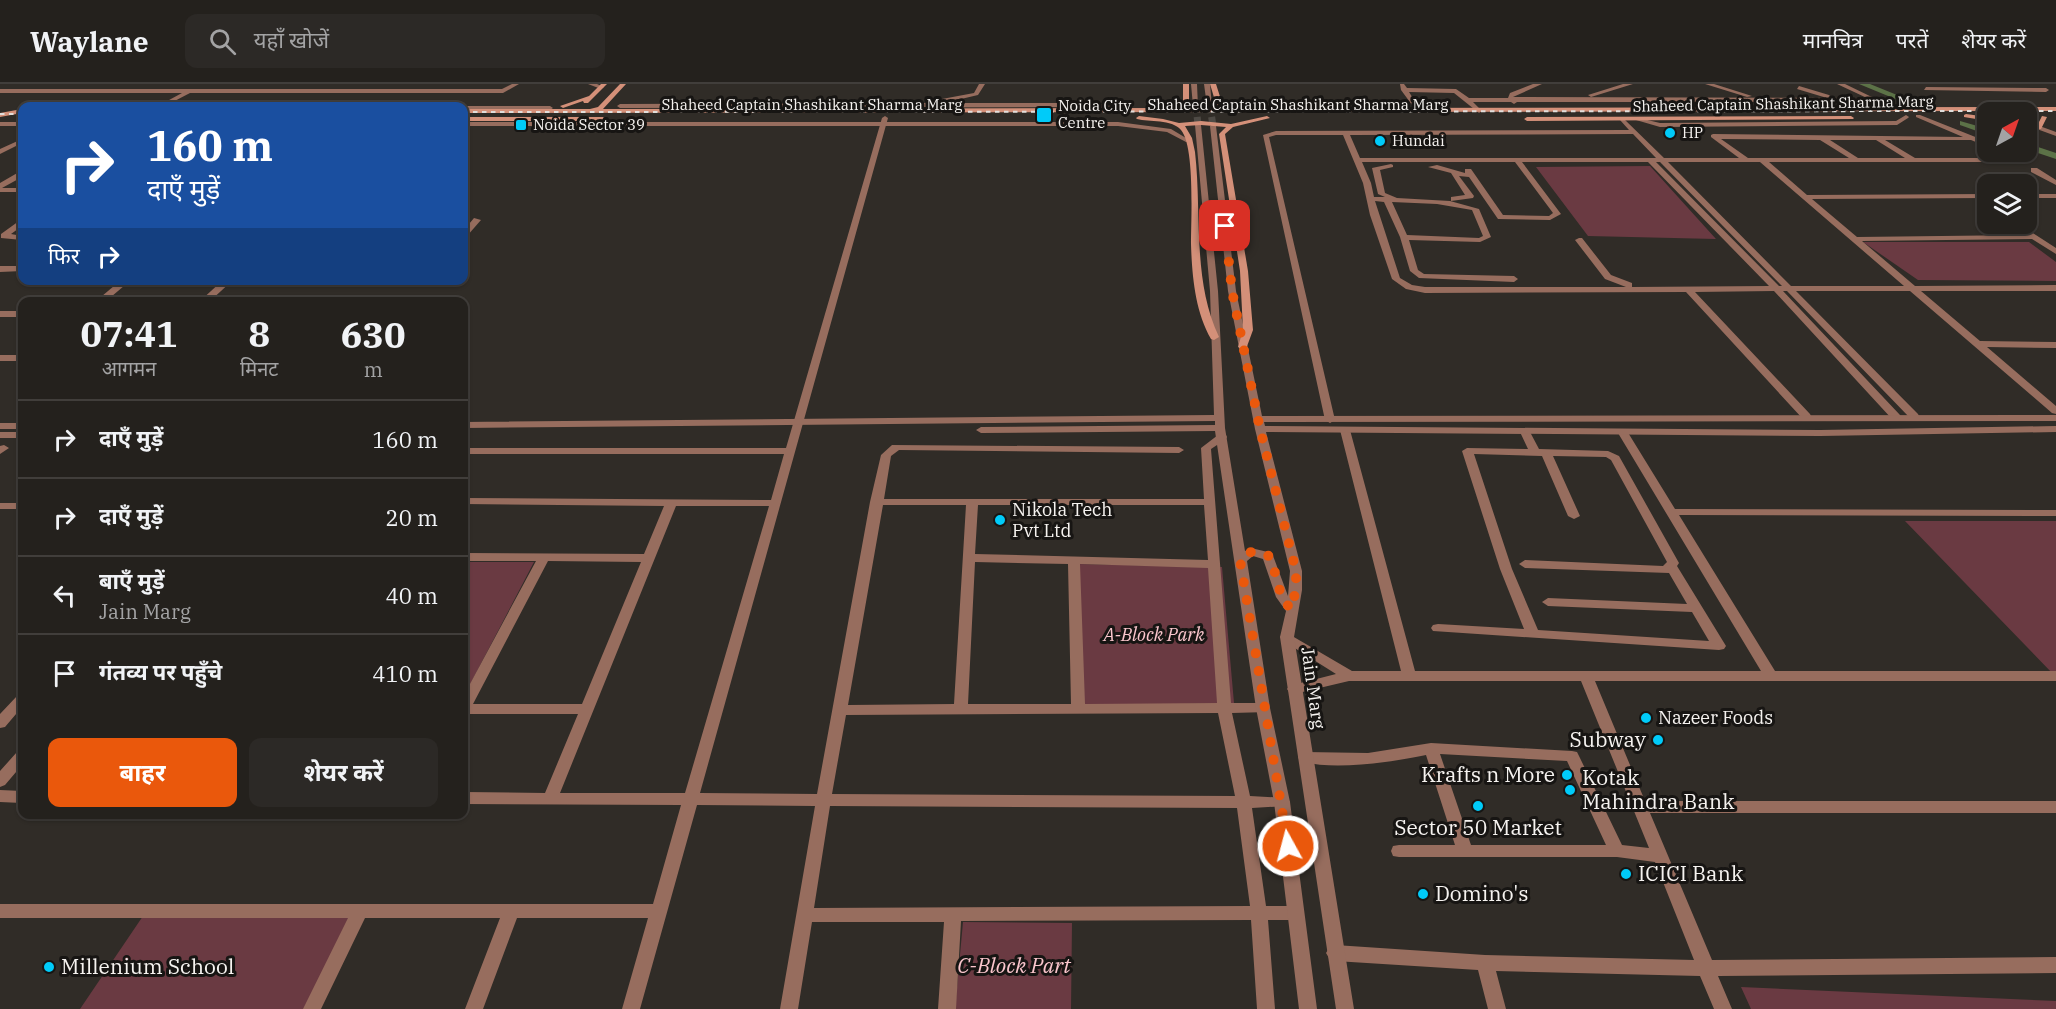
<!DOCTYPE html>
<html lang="hi">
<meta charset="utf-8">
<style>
:root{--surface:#24211d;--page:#2c2926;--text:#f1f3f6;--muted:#a3a3a4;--line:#413e3b;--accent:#ea580c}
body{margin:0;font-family:"IBM Plex Serif","Noto Sans Devanagari",serif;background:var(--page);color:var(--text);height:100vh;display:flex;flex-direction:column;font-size:22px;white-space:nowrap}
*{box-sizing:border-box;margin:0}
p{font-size:20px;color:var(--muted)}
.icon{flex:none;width:33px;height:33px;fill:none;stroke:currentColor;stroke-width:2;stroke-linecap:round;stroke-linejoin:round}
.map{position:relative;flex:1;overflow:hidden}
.details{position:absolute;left:18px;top:213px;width:450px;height:522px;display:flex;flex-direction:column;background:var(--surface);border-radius:12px;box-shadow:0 2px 4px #0004,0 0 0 2px var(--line)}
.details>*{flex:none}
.banner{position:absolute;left:18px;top:18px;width:450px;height:183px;border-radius:12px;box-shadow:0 2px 4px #0004,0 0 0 2px var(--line);background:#1a4fa0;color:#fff;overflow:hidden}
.needle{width:39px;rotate:40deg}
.buttons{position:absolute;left:1977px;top:18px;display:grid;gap:12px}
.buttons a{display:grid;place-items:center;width:60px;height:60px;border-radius:12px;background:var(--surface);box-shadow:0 2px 4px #0004,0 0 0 2px var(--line);font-size:30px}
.pin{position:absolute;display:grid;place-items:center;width:51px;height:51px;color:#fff;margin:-26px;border-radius:12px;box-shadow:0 3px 9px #0006}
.me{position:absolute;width:66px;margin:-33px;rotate:353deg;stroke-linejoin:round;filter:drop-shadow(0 0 4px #0008)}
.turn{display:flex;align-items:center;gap:21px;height:126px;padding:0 30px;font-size:27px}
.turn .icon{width:78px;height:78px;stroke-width:2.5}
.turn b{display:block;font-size:42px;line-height:51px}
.then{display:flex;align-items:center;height:57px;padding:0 30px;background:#0003;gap:12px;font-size:22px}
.eta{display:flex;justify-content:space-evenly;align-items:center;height:102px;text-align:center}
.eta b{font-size:36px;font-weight:700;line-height:42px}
.cta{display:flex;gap:12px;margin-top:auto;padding:12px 30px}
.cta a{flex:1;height:69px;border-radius:12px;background:var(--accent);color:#fff;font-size:24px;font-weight:700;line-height:69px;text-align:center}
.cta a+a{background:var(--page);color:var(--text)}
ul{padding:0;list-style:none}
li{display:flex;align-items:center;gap:18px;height:78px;padding:0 30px;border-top:2px solid var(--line)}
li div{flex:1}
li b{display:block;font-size:22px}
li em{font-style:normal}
header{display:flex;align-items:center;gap:36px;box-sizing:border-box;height:84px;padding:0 30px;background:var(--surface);border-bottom:2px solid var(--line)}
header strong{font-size:28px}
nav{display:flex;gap:33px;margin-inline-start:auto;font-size:21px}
.search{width:420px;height:54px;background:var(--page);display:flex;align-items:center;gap:15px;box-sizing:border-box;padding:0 21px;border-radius:12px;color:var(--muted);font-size:22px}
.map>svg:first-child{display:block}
.green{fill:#6a3a42}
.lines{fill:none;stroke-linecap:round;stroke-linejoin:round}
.canal{fill:#5c7247;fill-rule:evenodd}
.tertiary-tunnel{stroke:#4e4a45;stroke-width:7;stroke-dasharray:7 4;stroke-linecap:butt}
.minor{fill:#976d5e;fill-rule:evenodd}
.tertiary{fill:#976d5e;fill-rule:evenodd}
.secondary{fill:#d49079;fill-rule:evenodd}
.rail{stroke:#e1dedb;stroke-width:2;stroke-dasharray:4.5 4.5;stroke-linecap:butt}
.route{stroke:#ea580c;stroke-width:10;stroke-dasharray:0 18}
.poi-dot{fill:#00cbf9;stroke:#171513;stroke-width:2}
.labels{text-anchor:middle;stroke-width:6;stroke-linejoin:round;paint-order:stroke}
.far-street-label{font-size:15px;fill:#f6f3f0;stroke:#171513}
.far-poi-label{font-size:15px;fill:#f6f3f0;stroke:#171513;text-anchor:start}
.poi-label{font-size:18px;fill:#f6f3f0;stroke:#171513;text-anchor:start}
.park-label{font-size:18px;font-style:italic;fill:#fbc6cd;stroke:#171513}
.street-label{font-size:18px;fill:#f6f3f0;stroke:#171513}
.near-poi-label{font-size:21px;fill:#f6f3f0;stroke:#171513;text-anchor:start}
.near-park-label{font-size:21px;font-style:italic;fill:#fbc6cd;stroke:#171513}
</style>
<header>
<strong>Waylane</strong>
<div class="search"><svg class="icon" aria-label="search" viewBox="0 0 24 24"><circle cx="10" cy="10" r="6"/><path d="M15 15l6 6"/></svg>यहाँ खोजें</div>
<nav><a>मानचित्र</a><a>परतें</a><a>शेयर करें</a></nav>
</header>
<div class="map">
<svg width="2056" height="925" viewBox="0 0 2056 925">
<rect width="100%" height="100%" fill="#302c27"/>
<!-- green -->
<path class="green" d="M1650 82 1716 155 1588 152 1536 83Z
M1863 158H2029L2056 178V197L1918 196Z
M1905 437H2056V591H2054Z
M464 478H534L464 612Z
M1078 480 1222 483 1234 619 1081 622Z
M355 830 307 925H80L143 832Z
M963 838 1072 839 1071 925H955Z
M1741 903 2056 917V925H1751Z"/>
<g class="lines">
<!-- canal -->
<path class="canal" d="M1859 0H1870L1934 26 1927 28Z
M1960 37 1988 45V51L1960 41Z
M2026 59 2056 69V75L2026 65Z"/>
<!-- tertiary-tunnel -->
<path class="tertiary-tunnel" d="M1196 22 1198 41
M1210 22 1213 42"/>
<!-- minor -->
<path class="minor" d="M512 0H519L503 9H190L165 22H158L182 9H0V5H502Z
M979 0H985L978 11 944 19H1095L1134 26 1131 28 1095 23 620 24 617 22 620 20 936 19 942 15 974 9Z
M1400 0H1404L1407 4 1456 5 1469 14H1508L1510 9 1533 0H1542L1513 13 1867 14 1837 0H1845L1878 16 1875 18H1517L1514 20 1511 18H1473L1482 27 1479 29 1454 9 1409 8 1421 27 1418 29 1401 6Z
M1623 0H1633L1591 13 1588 11Z
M1705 0H1714L1752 12 1747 13Z
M1799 2 1829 11 1830 12 1827 14 1797 5Z
M1926 3 2046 4 2049 6 2046 8 1924 6Z
M1865 20H1890L1893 22 1890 24 1863 23 1862 22Z
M462 22H550L553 24 550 26H464Z
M1906 31 1909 33 1908 34 1897 41 1660 43 1636 36 1639 34 1660 39 1896 37Z
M1916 31H1920L1988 58V63L1971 56H1885L1915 74H2013L2016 76 2013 78H1769L1807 111 1988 110V114L1812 115 1857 153 2025 151 2011 140H2019L2056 164V170L2032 155 1862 157 1915 202 2056 201V207H1921L1980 257 2056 258V264L1987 263 2056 322V330L2052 329 1910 207H1796L1918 330 1919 332 1918 334H1910L1787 207H1783L1900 331 1901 333 1896 336 1892 335 1774 207 1695 208 1810 330 1811 332 1810 334H1802L1686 208 1425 209 1406 205 1392 195 1370 131 1363 99 1343 51H1276L1269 53 1335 336 1330 339 1325 336 1263 51 1276 47 1629 46 1620 36 1623 34 1664 74H1739L1711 53V51L1713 50 1963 53 1916 33ZM1633 50 1656 74H1360L1350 51ZM1721 55 1820 56 1849 74H1748ZM1830 56H1876L1905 74H1858ZM1362 78H1515L1553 129 1549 132 1503 131 1471 85H1465V89L1437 81 1428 83 1451 89 1465 111 1451 113V117L1473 114 1474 112 1459 92 1469 93 1498 135 1550 136 1561 130 1522 78H1648L1769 202 1632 203V199L1611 191 1582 154H1579L1575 156 1605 195 1626 203H1425L1412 201 1400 194 1375 117 1384 118 1400 153 1410 187 1419 194 1514 198 1518 195 1514 192 1424 190 1418 186 1409 156 1480 158 1491 153 1479 125 1450 117 1397 114 1385 109 1380 86 1393 83V81L1391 80 1372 84 1378 110 1385 113H1374L1371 99ZM1656 78H1660L1782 202H1779ZM1668 78H1760L1904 202H1791ZM1392 118 1437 120 1472 126 1483 152 1479 154 1407 151Z
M885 32 888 34 700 709 817 710 870 418 881 371 892 361 1179 363 1184 366 1179 369 899 366 891 372 884 415H1204L1201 364 1218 351H1226L1227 353 1226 355 1211 365 1231 619H1263L1268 620 1270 624 1268 628 1232 629 1250 712 1287 714 1290 718 1287 722 1252 724 1266 822H1296L1302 824 1304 829 1302 834 1296 836H1268L1275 925H1257L1251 836 961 837 956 925H938L944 838H812L798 925H780L815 722 697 721 640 925H622L648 834H517L483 925H465L500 834H365L321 925H303L348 834H0V820H653L681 721 464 720V708L545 709 578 630H464V611L536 477H464V469L644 470 664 422 464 420V414L771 416 784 370H464V364H786L882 34ZM883 421H966L954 620 848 621ZM978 421H1204L1208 476 975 470ZM676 422H769L685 709H560ZM548 477 641 478 582 620H473ZM975 478 1068 480 1071 620H968ZM1080 480 1208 484 1217 619 1085 620ZM1218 629 1235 712 832 710 846 631ZM830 722 1237 724 1250 822 814 824Z
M2026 37 2056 48V52L2026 41Z
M22 55V59L0 70V65Z
M2031 84H2037L2056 96V101L2031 88Z
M19 88H22V93L2 104H22V108H0V99Z
M2026 110H2056V114H2026Z
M474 134 481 136 467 152H464V146Z
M19 137H22V142L11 150 22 152V156L1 154V150Z
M0 182H22V187L0 188Z
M121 196H131L105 218H95Z
M223 196H233L209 218H199Z
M0 227H22V233H0Z
M0 271H22V277H0Z
M1345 343 1350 346 1415 587H1761L1618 349 1619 347H1627L1675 425 2056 426V432L1679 431 1775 587H2056V597H1595L1645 717H2056V729H1650L1712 876 2056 873V889L1718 892 1732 925H1714L1700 892 1496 887 1506 925H1488L1478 886 1335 877 1329 874 1326 869 1329 864 1335 861 1485 871 1694 876 1655 778 1617 773H1399L1393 772 1391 767 1393 762 1399 761H1455L1426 671C1392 678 1333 687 1300 677L1298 673 1300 669 1305 668 1368 669 1431 659 1572 667 1577 668 1579 672 1622 761 1649 764 1581 597H1349L1294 610 1289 608 1287 605 1289 602 1336 590 1282 556 1280 553 1282 550 1287 549 1352 587H1401L1340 346ZM1440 670 1567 677 1606 761H1471Z
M1525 345 1530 348 1539 365 1608 367 1619 372 1679 479 1677 482 1726 562 1724 565 1719 566 1433 547 1431 544 1433 541 1438 540 1524 545 1500 485 1462 367 1467 364 1528 365 1520 348ZM1474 370 1542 372 1568 432 1574 435 1580 432 1553 372 1606 373 1611 376 1667 478 1663 482 1525 476 1519 480 1525 484 1669 489 1687 520 1548 514 1542 518 1548 522 1692 528 1709 557 1538 546 1512 485Z
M4 361 9 364 0 370V362Z
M0 419H22V425H0Z
M22 667V681L5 701 0 703V687L17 668Z
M0 706 22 707V719L0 718Z"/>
<!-- tertiary -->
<path class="tertiary" d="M588 0H597L604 3 601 5Z
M1191 0H1197L1198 23 1193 22Z
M1204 0H1210L1212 23 1207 22Z
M0 38H22V42H0Z
M464 38H1118L1171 45 1191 57 1186 58 1167 48 1118 42H464Z
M1198 39 1201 41 1218 207 1225 344 1245 467 1251 464 1272 469 1288 512 1290 487 1255 345 1228 207 1210 42 1213 40 1216 42 1236 207 1262 332 2056 331V337L1264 338 1265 342 1820 346 2056 342V348L1820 352 1266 348 1302 487V506L1294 553 1354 925H1336L1280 553 1286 527 1276 513 1263 475 1253 472 1247 477 1270 624 1290 718 1317 925H1299L1274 718 1256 624 1215 347 981 349 976 346 981 343 1215 341V337L464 344V338L1214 331 1210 207 1195 41Z
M0 339H22V345H0Z
M0 348H22V354H0Z
M22 610V623L5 643 0 644V630L17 612Z"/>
<!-- secondary -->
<path class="secondary" d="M601 0H607L588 19H584L583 17 563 24 560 22 589 12Z
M620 0H626L603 25 1180 24 1183 16V0H1189V16L1184 24H1224L1216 20 1210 0H1216L1222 19 1235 24 2056 23V27L464 29V25H590L598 23Z
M22 25V29L0 33V29Z
M1966 30 1988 33V37L1964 33V31Z
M1139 32 1163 35 1179 39 1201 37 1231 40 1267 32 1270 34 1233 43 1225 50 1248 187 1253 246 1246 265 1243 266 1238 263 1243 246 1240 187 1219 50 1226 43 1201 41 1185 42 1192 54 1195 68C1202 129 1192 196 1219 253L1214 256 1211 255C1195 227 1192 192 1191 160 1191 137 1195 62 1181 46 1172 35 1149 38 1137 35L1136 34Z
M1851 32 1854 34 1853 35 1527 37 1524 35 1527 33Z
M2042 32 2047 33 2041 45 2026 44V40L2037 42Z
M464 33H603L606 35 603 37H464Z"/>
<!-- rail -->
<path class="rail" d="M464 28 2056 27
M0 30H22"/>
</g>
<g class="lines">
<!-- route -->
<path class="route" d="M1225 142 1232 207 1260 345 1296 487V506L1291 525C1276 510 1278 490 1269 472L1251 468 1240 476 1288 762"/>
</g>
<!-- markers -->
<g class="poi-dot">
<rect x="1036" y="23" width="16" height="16" rx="3"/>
<rect x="515" y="35" width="12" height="12" rx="3"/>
<circle cx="1670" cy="49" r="6"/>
<circle cx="1380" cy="57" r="6"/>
<circle cx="1000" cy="436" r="6"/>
<circle cx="1646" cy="634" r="6"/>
<circle cx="1658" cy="656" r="6"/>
<circle cx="1567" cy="691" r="6"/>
<circle cx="1570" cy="706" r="6"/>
<circle cx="1478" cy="722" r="6"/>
<circle cx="1626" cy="790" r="6"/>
<circle cx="1423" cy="810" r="6"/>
<circle cx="49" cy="883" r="6"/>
</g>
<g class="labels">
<!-- far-street labels -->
<g class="far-street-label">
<text transform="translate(1783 20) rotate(-1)" y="5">Shaheed Captain Shashikant Sharma Marg</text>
<text x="812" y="26">Shaheed Captain Shashikant Sharma Marg</text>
<text x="1298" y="26">Shaheed Captain Shashikant Sharma Marg</text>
</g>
<!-- far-poi labels -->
<g class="far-poi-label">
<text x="1058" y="27">Noida City<tspan x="1058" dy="17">Centre</tspan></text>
<text x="533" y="46">Noida Sector 39</text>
<text x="1682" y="54">HP</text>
<text x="1392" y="62">Hundai</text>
</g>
<!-- poi labels -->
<g class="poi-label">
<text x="1012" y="432">Nikola Tech<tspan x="1012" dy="21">Pvt Ltd</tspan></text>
<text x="1658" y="640">Nazeer Foods</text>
</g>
<!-- park labels -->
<g class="park-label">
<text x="1154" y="557">A-Block Park</text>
</g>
<!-- street labels -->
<g class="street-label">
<text transform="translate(1313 604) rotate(82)" y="6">Jain Marg</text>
</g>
<!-- near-poi labels -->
<g class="near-poi-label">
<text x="1646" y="663" text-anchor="end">Subway</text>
<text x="1555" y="698" text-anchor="end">Krafts n More</text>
<text x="1582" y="701">Kotak<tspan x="1582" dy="24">Mahindra Bank</tspan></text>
<text x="1478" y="751" text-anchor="middle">Sector 50 Market</text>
<text x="1638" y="797">ICICI Bank</text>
<text x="1435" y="817">Domino's</text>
<text x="61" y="890">Millenium School</text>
</g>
<!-- near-park labels -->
<g class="near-park-label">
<text x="1014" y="889">C-Block Part</text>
</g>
</g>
</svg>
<div class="buttons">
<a><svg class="needle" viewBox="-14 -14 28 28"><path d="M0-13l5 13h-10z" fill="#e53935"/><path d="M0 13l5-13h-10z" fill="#a3a3a4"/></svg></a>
<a><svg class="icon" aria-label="layers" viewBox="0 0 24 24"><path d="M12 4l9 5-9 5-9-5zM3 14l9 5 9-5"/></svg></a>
</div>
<div class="pin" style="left:1225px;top:142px;background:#d93025"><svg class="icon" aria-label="arrive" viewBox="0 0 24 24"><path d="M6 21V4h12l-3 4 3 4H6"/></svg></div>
<svg class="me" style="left:1288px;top:762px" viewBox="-20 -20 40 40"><circle r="17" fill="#ea580c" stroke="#fff" stroke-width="3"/><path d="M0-11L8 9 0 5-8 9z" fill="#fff"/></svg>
<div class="banner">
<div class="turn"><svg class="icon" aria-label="right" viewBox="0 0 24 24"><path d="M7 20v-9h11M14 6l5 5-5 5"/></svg><div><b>160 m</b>दाएँ मुड़ें</div></div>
<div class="then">फिर<svg class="icon" aria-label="right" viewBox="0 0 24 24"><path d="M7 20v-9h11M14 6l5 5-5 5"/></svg></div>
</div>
<section class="details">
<div class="eta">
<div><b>07:41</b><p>आगमन</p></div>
<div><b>8</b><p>मिनट</p></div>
<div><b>630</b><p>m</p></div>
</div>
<ul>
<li><svg class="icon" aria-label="right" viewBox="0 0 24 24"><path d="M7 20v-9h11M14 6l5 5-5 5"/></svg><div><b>दाएँ मुड़ें</b></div><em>160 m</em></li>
<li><svg class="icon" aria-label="right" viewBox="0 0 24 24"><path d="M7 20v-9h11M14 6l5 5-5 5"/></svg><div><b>दाएँ मुड़ें</b></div><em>20 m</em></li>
<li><svg class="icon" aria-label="left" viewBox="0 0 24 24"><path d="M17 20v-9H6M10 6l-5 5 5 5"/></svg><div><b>बाएँ मुड़ें</b><p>Jain Marg</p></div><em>40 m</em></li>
<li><svg class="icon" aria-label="arrive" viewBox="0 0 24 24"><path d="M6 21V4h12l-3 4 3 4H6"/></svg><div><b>गंतव्य पर पहुँचे</b></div><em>410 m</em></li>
</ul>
<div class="cta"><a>बाहर</a><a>शेयर करें</a></div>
</section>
</div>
